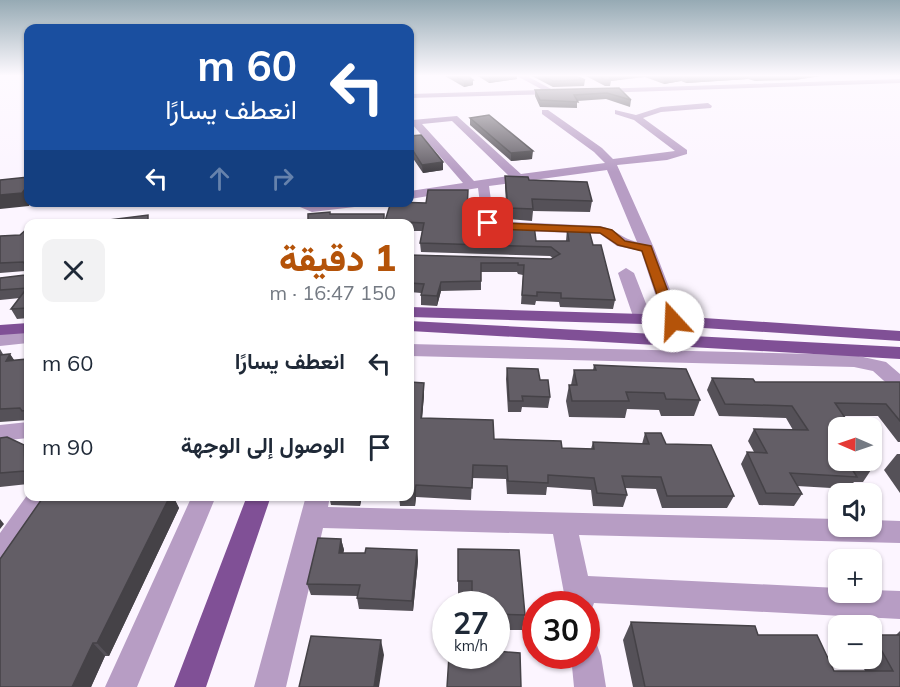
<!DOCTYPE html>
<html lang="ar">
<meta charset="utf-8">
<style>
:root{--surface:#fff;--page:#f2f2f3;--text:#1f2937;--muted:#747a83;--accent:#b45309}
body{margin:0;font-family:Mulish,Vazirmatn,sans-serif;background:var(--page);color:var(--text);direction:rtl;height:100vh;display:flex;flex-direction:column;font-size:22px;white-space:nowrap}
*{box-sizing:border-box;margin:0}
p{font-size:20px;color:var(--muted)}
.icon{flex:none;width:33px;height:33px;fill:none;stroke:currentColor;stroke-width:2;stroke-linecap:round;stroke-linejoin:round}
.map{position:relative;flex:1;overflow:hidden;direction:ltr}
.details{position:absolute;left:24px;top:219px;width:390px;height:282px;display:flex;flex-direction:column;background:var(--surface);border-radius:12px;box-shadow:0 2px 4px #0004;direction:rtl}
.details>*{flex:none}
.hud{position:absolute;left:24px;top:24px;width:390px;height:183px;border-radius:12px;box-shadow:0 2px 4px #0004;direction:rtl;background:#1a4fa0;color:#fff;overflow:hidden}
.needle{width:39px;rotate:272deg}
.buttons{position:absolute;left:828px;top:417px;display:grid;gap:12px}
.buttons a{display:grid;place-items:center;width:54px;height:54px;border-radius:12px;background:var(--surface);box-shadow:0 2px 4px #0004;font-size:30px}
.speed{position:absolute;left:432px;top:591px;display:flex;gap:12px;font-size:30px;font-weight:700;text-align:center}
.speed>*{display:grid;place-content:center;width:78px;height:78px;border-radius:50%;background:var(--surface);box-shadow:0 2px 4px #0004;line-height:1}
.speed small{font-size:15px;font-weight:400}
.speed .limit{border:9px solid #d22;background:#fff;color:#111}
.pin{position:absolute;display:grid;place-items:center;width:51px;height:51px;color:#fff;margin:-26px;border-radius:12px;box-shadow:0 3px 9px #0006}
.me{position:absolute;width:66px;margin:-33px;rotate:340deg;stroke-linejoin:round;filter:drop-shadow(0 0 4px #0008)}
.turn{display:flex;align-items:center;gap:21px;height:126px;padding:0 18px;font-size:27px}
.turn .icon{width:78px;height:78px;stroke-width:2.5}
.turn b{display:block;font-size:42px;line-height:51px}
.lanes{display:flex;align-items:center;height:57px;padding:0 18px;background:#0003;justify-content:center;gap:30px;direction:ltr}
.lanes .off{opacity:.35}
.round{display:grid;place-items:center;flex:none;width:63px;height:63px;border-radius:12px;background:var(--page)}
.headline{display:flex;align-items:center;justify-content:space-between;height:102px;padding:0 18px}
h1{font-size:36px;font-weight:800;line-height:45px;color:var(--accent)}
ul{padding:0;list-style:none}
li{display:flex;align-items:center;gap:18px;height:84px;padding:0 18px}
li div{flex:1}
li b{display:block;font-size:22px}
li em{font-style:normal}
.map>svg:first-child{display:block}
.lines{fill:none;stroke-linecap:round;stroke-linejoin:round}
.minor{fill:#b79dc4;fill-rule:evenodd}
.major{fill:#805096;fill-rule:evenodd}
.wall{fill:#555158}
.shaded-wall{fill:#454247}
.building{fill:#635e66;stroke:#454247;stroke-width:1.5}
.route{fill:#b45309;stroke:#753606;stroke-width:1.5}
</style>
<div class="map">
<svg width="900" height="687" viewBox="0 0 900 687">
<rect width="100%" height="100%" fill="#fcf5ff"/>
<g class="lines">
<!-- minor -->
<path class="minor" d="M517 76H527L553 90 563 92 559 94 410 98V94L543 90Z
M900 79V83L599 93 595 91 599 89Z
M708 103 712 106 711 108 661 112 643 118 687 150V154L667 160 617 165 654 248 682 321 679 325H667L664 321 641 251 617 246 600 234 498 230 483 226 478 188 410 199V191L463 183 412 124V120L457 116 521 174 605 163 594 152 542 114V110H548L602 148 613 159 675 151 634 120 615 114V110L636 115 661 107ZM452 121 509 176 474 181 422 124ZM607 170 637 242C623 239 615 229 600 226L494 221 489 186Z
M288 202H369L363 206 312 212Z
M626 268 634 273 652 319 649 323H637L634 319 618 273Z
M28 332V343L0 346V334Z
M410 344 854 355 886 362 900 374V391L893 389 873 371 854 367 410 356Z
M28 422V438L0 441V425Z
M28 494V496H53L9 563 0 566V533Z
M192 496H216L137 687H105Z
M306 496H330L328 507 838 519V526H872V520L900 521V543L579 535 588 576 838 588V592H872V590L900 591V619L594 603 590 614 586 615V604H566L553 534 323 528 286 687H254Z
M586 641 597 645 601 656 606 687H574L571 656H586Z"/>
<!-- major -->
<path class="major" d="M410 307 643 314 900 331V341L643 324 410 317Z
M410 321 900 347V359L410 331Z
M28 323V333L0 335V325Z
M247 496H271L206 687H174Z"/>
</g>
<!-- wall -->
<path class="wall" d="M445 76H468L473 80V85L464 87Z
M478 76H517V79L489 83Z
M532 76H576L585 80 584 86 553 87Z
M586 76H821L794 80 755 81 748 79 686 83 681 81 664 84 645 77 611 81 610 86H605Z
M619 88 631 100 630 107 606 99 577 101V108L540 107 535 96V90Z
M470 118 532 159 511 161 470 125Z
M410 136 443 162V170L423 173 410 154Z
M505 176 529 180 592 201 590 212 533 211 532 221 507 219 505 187Z
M467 211 471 225 536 241H566L567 229 593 245 615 300 613 309 560 307 559 302 536 301 535 305 521 304 523 275 518 274 517 272H481V290L441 291 437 306 421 305V293L410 292V255L551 259 553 258 550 256 421 252 420 243 422 231H410V224H276L308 220 330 214 385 220Z
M28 228V318L17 319 11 309 20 298 0 300V278L25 275V271L0 273V236L20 235Z
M0 349 3 354 2 355 10 354 14 360H28V421V420L0 422Z
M594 365 700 400 694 416H661L659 410 627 409 625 418 569 417 566 401 569 385H571L574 370H593Z
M507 368 540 380 550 397 548 408 522 407 521 412H508L506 379Z
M712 378 755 382H900V442H898L878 416H844L838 460H872V437L880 449 872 461H865L871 470 863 482H854L848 489 797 486 802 494 794 506 759 505 741 464 747 452H754L748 441 754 429 793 430 786 418 719 416 707 390Z
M410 382 424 383V395L422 418 494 439 562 448 591 449 593 442 642 444 645 433 666 444 734 496 727 508H662L656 489 625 488 627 495 623 507 593 506 591 490 547 487 546 495 507 494 506 479 472 478 471 500 416 497 415 506H400L399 496H410Z
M0 438 24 445 28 450V484L0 487Z
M897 454H900V493L884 470Z
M44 496H173L179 508 109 656H105L91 687Z
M329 496H362L360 506 331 505Z
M341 539 344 550 343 553H365L417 550 418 561 413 611 359 609 357 598 358 596 311 595 307 584Z
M458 549 525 615 522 630H496V604H471V596H458Z
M631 622 758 635 834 671H865L859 658H872V637L873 635H896L900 631V687H633L623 640Z"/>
<!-- shaded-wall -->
<path class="shaded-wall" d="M497 76H517V79L489 83V77Z
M608 76H645L611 81V80Z
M678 76H682L681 81 664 84 665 78Z
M710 76H749L748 79 686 83 688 78Z
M796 76H821L794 80Z
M473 80V85L464 87V81Z
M533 151 532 159 511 161V153Z
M443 162V170L423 173 422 165Z
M28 185V202H31L29 206 0 209V195Z
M441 282V291L437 306V296Z
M10 354 18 366 6 361Z
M424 383V395L421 431V418Z
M24 445 28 450V476L25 471Z
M416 485V497L415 506 414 494Z
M170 496H173L179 508 109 656 97 643Z
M359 496H362L360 506Z
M0 519 4 524 0 529Z
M341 539 344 550 341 564 339 553Z
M417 550 418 561 413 611 412 601Z
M381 640 384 655 379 687H374Z
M93 643 105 656 91 687H72Z"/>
<!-- building -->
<path class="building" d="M455 76H468L473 80 464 81Z
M543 76H576L585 80 553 81Z
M598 76H609H608L611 80H606Z
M659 76H678L665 78Z
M684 76H710L688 78Z
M619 88 631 100 607 93 574 95 578 102 540 100 535 90Z
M489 115 533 151 511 153 470 118Z
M421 135 443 162 422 165 410 146V136Z
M505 176 528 177 529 180 587 182 592 201 532 199 533 209 508 208Z
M28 177V185L22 193 0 195V180Z
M428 190H468L467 211H470L471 225H534L536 241H569L567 229 589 230 593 245H601L615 300 561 298V293L537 292V296L522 295 524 265H518V263H481V281L441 282 437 296 421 295 424 284 410 283V255L551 259 560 254 551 247 420 243 424 223 385 221 390 205 395 206 396 202 426 203Z
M330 212V214H384V224H276L308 220V214Z
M148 215V224H33L36 221 109 220Z
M28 228V308L11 309 27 288 0 290V278L25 275V264L23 262 0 263V236L20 235Z
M10 354 6 361 28 359 26 362H28V410L22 411 20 408 0 409V355Z
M594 365 686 369 700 400 666 399 664 393 626 392 629 401H572L569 385H577L574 370H596Z
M507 368 538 369 540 380H548L550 397 522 396 523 401H509Z
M712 378 753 379 755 382H900V421L886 404 835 403 852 428H838V460H865L871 470 852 469 857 477 790 473 802 494 766 493 747 452 767 453 754 429 808 430 792 406 725 404Z
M410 382 424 383 421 418 493 420 494 439 561 441 562 448 594 449 593 442 649 444 645 433H661L666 444 711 445 734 496H667L661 477 622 476 627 495 597 493 594 478 548 475V483L508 481 507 466 473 465 472 488 416 485 414 494H410Z
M7 437 24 445 25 471 0 473V438Z
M872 437 880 449H872Z
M44 496H170L97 643H93L72 687H0V559Z
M318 538 341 539 339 553H365L366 548 417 550 412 601 357 598 360 585 307 584Z
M458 549 519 550 525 615 496 614V604H472V581H458Z
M631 622 755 626 758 635H817L834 671H893L873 635H900V687H645Z
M311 636 381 640 374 687H299Z
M496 651 520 653 521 687H447L449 656H496Z"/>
<!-- sky -->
<linearGradient id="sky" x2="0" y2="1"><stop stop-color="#96aab4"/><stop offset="0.44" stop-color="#fefaff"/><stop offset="1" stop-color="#fefaff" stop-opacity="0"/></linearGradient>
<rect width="900" height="172" fill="url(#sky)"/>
<!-- route -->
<path class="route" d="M488 220 499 223 600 227 612 230 625 241 651 246 679 321 673 325 666 321 642 251 618 245 600 233 498 229 485 225V221Z"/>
</svg>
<div class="buttons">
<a><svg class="needle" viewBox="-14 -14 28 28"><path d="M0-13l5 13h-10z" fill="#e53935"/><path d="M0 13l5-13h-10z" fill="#747a83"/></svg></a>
<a><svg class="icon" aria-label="sound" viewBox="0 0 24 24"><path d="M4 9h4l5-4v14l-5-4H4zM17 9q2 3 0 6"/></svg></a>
<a>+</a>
<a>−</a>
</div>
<div class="speed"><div>27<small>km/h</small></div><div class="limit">30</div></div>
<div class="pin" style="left:488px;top:223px;background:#d93025"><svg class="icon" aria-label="arrive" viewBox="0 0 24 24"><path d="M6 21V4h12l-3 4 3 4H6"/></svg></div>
<svg class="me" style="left:673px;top:321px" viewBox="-20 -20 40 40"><circle r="19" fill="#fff"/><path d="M0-13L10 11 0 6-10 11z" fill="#b45309"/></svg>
<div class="hud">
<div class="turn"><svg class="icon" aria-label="left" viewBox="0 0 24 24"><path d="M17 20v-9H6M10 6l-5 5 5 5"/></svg><div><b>60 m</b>انعطف يسارًا</div></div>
<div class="lanes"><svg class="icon" aria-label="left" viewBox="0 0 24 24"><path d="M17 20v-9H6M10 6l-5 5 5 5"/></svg><svg class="icon off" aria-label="ahead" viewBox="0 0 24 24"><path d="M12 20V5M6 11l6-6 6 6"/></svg><svg class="icon off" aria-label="right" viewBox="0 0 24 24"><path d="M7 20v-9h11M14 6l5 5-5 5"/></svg></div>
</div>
<section class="details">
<div class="headline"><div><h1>1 دقيقة</h1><p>150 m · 16:47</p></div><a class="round"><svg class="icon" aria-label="close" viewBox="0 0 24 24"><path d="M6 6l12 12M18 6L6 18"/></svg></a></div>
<ul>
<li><svg class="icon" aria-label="left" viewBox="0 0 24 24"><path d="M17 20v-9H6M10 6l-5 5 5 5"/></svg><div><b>انعطف يسارًا</b></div><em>60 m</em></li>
<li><svg class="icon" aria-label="arrive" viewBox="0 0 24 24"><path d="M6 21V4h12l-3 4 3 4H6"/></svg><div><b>الوصول إلى الوجهة</b></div><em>90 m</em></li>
</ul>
</section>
</div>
